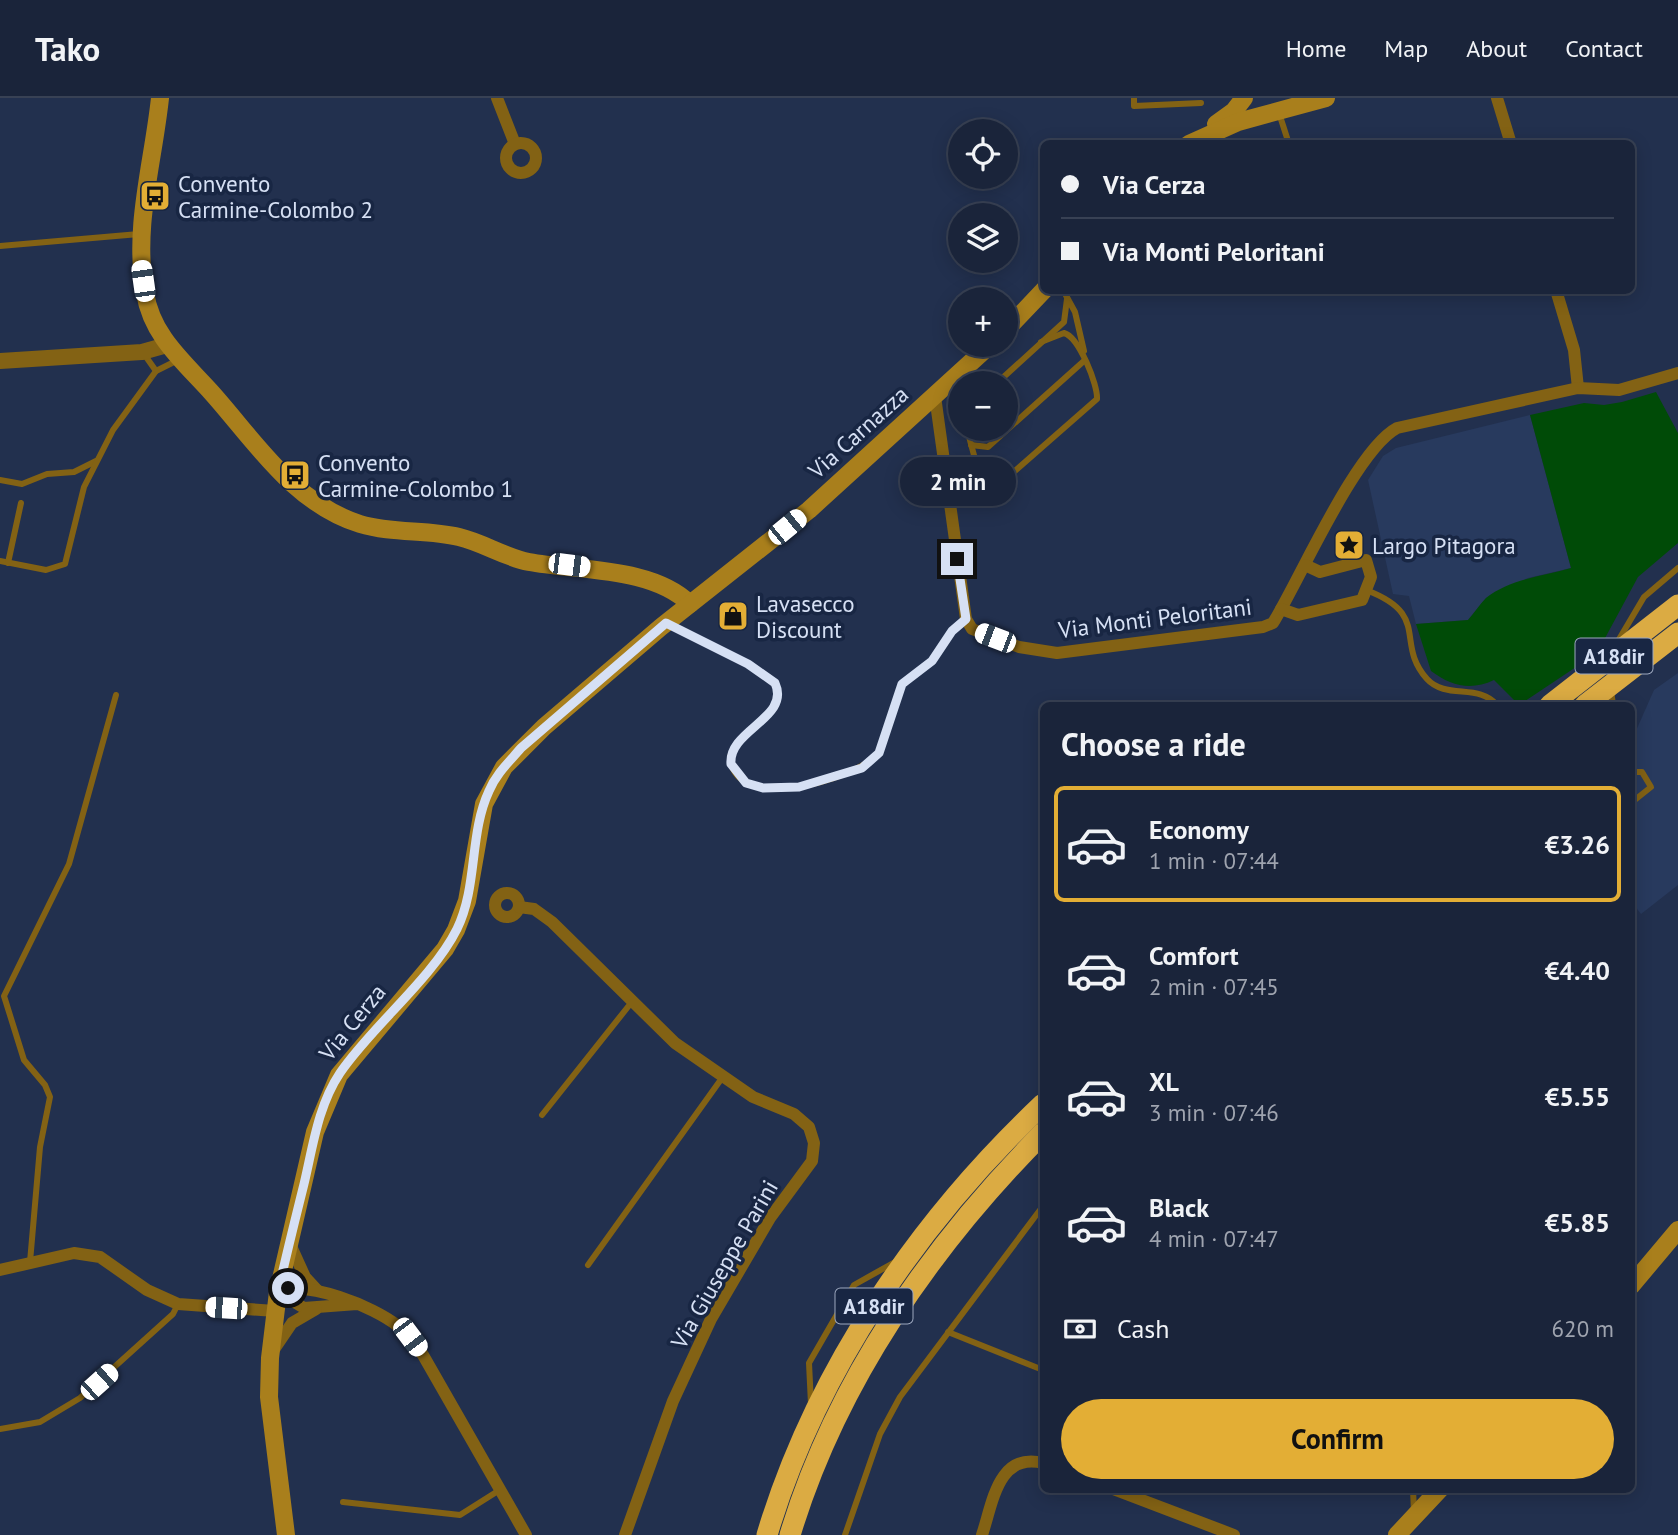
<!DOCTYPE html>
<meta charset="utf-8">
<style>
body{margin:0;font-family:"PT Sans",sans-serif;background:#273045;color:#f1f3f6;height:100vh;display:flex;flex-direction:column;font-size:26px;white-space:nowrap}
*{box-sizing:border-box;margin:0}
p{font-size:23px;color:#9fa4af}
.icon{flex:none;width:38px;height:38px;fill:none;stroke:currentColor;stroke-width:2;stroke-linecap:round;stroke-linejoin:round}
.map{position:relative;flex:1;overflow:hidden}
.panel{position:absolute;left:1040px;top:604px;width:595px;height:791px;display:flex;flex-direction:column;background:#1a243a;border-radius:10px;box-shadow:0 4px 18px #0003,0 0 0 2px #384154}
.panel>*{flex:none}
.guide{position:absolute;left:1040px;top:42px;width:595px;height:154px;border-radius:10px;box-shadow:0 4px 18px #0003,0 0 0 2px #384154;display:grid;align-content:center;height:154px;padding:0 21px;background:#1a243a}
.buttons{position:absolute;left:948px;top:21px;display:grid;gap:14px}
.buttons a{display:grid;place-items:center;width:70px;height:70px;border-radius:50%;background:#1a243a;box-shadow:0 4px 18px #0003,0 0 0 2px #384154;font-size:35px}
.end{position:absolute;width:32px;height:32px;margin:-16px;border:9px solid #d6e0f4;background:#111;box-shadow:0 0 0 4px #111}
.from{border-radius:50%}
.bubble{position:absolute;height:49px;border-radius:24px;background:#1a243a;box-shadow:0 4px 18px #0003,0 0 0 2px #384154;font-size:23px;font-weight:800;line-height:49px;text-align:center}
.car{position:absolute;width:21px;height:42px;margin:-21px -10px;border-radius:9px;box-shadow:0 0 5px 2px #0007;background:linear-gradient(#fff 24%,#345 0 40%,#fff 0 76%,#345 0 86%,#fff 0)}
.guide b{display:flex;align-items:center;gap:24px;height:66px;font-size:26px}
.guide b+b{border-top:2px solid #384154}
.guide i{width:18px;height:18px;background:#f1f3f6}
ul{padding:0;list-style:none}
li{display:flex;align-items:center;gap:21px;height:116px;margin:0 14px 10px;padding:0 7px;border:4px solid transparent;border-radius:10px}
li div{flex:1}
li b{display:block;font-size:26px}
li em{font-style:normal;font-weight:800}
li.selected{border-color:#e3ae35}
li>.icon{width:63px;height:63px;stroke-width:1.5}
h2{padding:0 21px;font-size:32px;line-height:84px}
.pay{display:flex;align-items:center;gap:18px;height:77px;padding:0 21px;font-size:26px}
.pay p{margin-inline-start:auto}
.button{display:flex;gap:14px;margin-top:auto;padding:14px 21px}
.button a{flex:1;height:80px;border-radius:42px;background:#e3ae35;color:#111;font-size:28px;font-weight:800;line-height:80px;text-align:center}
header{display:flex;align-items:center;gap:42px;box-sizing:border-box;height:98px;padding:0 35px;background:#1a243a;border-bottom:2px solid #384154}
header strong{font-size:33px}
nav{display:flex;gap:38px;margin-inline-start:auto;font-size:24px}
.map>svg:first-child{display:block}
.built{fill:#283a5e}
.green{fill:#004b07}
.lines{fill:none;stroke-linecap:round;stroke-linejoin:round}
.service{stroke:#836214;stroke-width:6}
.minor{stroke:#836214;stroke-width:12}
.tertiary{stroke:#836214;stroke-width:16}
.secondary{stroke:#a97f1c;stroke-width:18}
.motorway{stroke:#dbab43;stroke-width:21}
.route{stroke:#d6e0f4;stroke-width:9}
.labels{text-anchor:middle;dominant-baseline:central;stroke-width:7;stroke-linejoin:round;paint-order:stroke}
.shield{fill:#182643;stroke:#9da8bf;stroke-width:2}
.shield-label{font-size:21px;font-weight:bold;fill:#d6e0f4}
.poi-label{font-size:23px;fill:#d6e0f4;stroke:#182643;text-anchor:start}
.street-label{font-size:23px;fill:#d6e0f4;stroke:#182643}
</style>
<header>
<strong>Tako</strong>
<nav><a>Home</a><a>Map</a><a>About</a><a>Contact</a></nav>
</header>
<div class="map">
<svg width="1678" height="1437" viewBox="0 0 1678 1437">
<rect width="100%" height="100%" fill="#22304e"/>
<!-- built -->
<g class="built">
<polygon points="1530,317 1571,470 1528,480 1497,494 1486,500 1468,522 1416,526 1409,498 1393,496 1368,382 1383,358 1396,350"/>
<polygon points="1678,575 1678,787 1641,816 1631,803 1631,644 1654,592"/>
</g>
<!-- green -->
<path class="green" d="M 1656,294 L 1678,335 L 1678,445 L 1638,479 L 1597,555 L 1519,607 L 1494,582 C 1471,593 1451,588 1431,573 L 1416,526 L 1468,522 C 1474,515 1480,506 1486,500 C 1509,481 1544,478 1571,470 L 1530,317 L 1584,305 L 1604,307 L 1622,304 Z"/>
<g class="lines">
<!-- service -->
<g class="service">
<polyline points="1134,0 1134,8 1201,5"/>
<polyline points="1279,15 1289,46"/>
<polyline points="0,148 139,136"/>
<polyline points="1063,192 1075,214 1084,253"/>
<polyline points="144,256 156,273"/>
<polyline points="997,285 1064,224 1067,201"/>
<path d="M 967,331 L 979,376 L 988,385 L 1000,386 L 1097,301 C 1098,287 1079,239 1064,235 L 1041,244"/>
<polyline points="971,347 988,349 1085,262"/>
<polyline points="0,382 22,386 47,376 74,374 96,363"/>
<polyline points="0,463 46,472 65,466 84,389 113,332 156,273 178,262"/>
<polyline points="8,465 21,405"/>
<path d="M 1366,492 C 1432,517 1394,544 1427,581 C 1446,602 1479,585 1497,607"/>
<path d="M 668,526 L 749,566 L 775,585 C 789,617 737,632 730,659 C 734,717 855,682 879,655 L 902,586 L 932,563 L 952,533 L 966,521"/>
<polyline points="1618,543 1644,499 1678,470"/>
<polyline points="1611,592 1613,607"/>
<polyline points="1631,674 1642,674 1651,689 1631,705"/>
<polyline points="542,1017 631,905"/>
<polyline points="30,1164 40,1049 50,999 45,987 24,962 4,898 69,766 116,597"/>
<polyline points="588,1167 722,980"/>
<polyline points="948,1234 1043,1272"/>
<polyline points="811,1306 809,1265 854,1187 895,1164"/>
<polyline points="0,1331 40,1324 80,1300 173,1216 178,1206"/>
<polyline points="1413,1391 1414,1414"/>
<polyline points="343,1404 460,1417 498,1393"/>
<polyline points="845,1437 880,1336 900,1299 1043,1108"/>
</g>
<!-- minor -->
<g class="minor">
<polyline points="497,0 515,46"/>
<polyline points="1497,0 1511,46"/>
<circle cx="521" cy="60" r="15"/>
<polyline points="1556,192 1574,252 1578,290"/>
<path d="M 935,298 L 966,521 L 972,531 L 1019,549 L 1057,555 L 1263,529 L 1273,525 C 1301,479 1356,352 1397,330 L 1578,290 L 1619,292 L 1678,275"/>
<polyline points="1281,511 1298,517 1362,502 1371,479 1366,462 1320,474 1305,467"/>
<circle cx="507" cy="807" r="12"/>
<polyline points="519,809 534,811 552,824 675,945 753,999 794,1016 809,1029 814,1045 812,1063 770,1120 711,1221 673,1303 625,1437"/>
<polyline points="290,1146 305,1179 317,1192"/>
<polyline points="0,1172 74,1155 100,1159 147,1192 178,1206 275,1213"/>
<path d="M 357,1206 L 304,1210 L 278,1194 C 307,1182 373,1208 398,1228 C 408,1236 415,1247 423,1257 L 526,1437"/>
<polyline points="273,1253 292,1225 316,1211"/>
<polyline points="1113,1391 1234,1437"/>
<path d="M 982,1437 C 993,1404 998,1354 1043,1365"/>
</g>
<!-- tertiary -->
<polyline class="tertiary" points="0,263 142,254 167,247"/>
<!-- secondary -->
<g class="secondary">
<path d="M 160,0 C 153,66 133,129 145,195 C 152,238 183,263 211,294 C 255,343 293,405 360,426 C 393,436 427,431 459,439 C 484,445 504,459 529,464 C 579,473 653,469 690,506"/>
<polyline points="1216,26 1234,13 1244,0"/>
<polyline points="1189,46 1238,24 1326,0"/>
<polyline points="1006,232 1044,192"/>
<polyline points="1631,1188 1678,1132"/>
<polyline points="286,1437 269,1299 270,1260 278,1194 315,1034 339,977 445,851 456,832 467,803 484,706 504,669 544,629 661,529 809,412 990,247"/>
<polyline points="1397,1437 1440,1391"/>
</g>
<!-- motorway -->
<g class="motorway">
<polyline points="1550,607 1678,507"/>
<polyline points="1585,607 1678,535"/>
<path d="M 767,1437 C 816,1273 919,1123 1043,1006"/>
<path d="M 790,1437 C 836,1284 931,1148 1043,1035"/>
</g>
</g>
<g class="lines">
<!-- route -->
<path class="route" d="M 288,1190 L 278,1194 C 286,1158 295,1122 304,1086 C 313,1048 318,1008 340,975 C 372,928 432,881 457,831 C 478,788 469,736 489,693 C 496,676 509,664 521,650 L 666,525 L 748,566 L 775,585 C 791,620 728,632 731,666 L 746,685 L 763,690 L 799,689 L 862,670 L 879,655 L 902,586 L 932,563 L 952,533 L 966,521 L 957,461"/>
</g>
<!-- icons -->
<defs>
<g id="bus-square" transform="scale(1.575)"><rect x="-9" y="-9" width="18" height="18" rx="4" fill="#e3ae35" stroke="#182643"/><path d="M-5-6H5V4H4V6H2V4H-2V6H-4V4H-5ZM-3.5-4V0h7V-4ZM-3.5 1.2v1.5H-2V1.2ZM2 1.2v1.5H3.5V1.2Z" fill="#111"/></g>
<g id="sight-square" transform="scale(1.575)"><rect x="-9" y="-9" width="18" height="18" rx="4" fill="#e3ae35" stroke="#182643"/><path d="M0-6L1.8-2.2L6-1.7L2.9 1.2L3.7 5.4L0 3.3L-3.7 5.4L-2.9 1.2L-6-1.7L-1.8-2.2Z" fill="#111"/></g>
<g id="shop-square" transform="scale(1.575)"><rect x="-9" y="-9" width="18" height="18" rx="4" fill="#e3ae35" stroke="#182643"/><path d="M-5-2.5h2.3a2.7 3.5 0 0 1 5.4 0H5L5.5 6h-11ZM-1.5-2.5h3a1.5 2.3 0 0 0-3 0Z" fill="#111"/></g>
</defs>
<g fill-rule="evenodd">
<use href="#bus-square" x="155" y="98"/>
<use href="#bus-square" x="295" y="377"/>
<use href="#sight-square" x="1349" y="447"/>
<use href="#shop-square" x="733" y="518"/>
</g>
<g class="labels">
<!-- shield labels -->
<g class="shield">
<rect x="1575.5" y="540.5" width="77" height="35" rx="5"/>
<rect x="835.5" y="1190.5" width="77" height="35" rx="5"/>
</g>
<g class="shield-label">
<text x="1614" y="558">A18dir</text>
<text x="874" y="1208">A18dir</text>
</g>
<!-- poi labels -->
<g class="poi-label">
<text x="178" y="85">Convento<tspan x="178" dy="26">Carmine-Colombo 2</tspan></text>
<text x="318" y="364">Convento<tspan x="318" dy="26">Carmine-Colombo 1</tspan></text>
<text x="1372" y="447">Largo Pitagora</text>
<text x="756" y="505">Lavasecco<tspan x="756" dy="26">Discount</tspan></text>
</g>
<!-- street labels -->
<g class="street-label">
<text transform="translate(858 334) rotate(-42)">Via Carnazza</text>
<text transform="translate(1155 520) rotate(-7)">Via Monti Peloritani</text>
<text transform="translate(352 924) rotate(-51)">Via Cerza</text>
<text transform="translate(724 1166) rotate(-60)">Via Giuseppe Parini</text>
</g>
</g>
</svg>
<div class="buttons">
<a><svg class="icon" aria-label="locate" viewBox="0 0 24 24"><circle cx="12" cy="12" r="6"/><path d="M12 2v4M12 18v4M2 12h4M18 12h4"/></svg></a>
<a><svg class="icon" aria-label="layers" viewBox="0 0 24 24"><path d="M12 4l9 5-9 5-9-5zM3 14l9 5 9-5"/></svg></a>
<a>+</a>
<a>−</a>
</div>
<i class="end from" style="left:288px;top:1190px"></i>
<i class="end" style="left:957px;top:461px"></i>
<div class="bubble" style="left:900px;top:359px;width:116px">2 min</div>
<i class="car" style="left:143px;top:183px;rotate:352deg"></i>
<i class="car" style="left:787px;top:429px;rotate:51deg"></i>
<i class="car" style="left:569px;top:467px;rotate:97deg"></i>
<i class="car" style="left:995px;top:540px;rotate:291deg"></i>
<i class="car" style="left:226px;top:1210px;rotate:274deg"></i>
<i class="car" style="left:410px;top:1239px;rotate:143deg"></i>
<i class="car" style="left:99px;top:1284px;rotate:48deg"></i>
<div class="guide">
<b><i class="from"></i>Via Cerza</b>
<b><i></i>Via Monti Peloritani</b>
</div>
<section class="panel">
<h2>Choose a ride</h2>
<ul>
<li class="selected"><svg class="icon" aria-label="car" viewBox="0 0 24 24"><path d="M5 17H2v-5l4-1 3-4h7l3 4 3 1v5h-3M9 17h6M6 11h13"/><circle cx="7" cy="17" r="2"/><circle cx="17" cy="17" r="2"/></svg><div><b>Economy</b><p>1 min · 07:44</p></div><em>€3.26</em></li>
<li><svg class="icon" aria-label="car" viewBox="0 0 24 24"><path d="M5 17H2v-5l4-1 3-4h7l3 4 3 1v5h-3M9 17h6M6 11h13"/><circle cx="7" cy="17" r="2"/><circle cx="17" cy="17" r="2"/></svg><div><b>Comfort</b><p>2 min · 07:45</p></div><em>€4.40</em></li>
<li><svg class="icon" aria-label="car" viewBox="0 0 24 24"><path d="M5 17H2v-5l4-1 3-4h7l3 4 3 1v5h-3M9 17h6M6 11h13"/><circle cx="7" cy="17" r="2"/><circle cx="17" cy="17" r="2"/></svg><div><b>XL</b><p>3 min · 07:46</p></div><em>€5.55</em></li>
<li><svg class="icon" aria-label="car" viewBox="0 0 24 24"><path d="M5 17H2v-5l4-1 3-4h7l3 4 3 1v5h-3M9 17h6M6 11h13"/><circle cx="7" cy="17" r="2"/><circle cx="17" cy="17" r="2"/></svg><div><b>Black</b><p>4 min · 07:47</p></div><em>€5.85</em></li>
</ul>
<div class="pay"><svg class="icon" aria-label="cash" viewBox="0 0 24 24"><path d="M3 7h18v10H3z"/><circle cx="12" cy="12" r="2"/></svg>Cash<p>620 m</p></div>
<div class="button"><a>Confirm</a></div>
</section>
</div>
